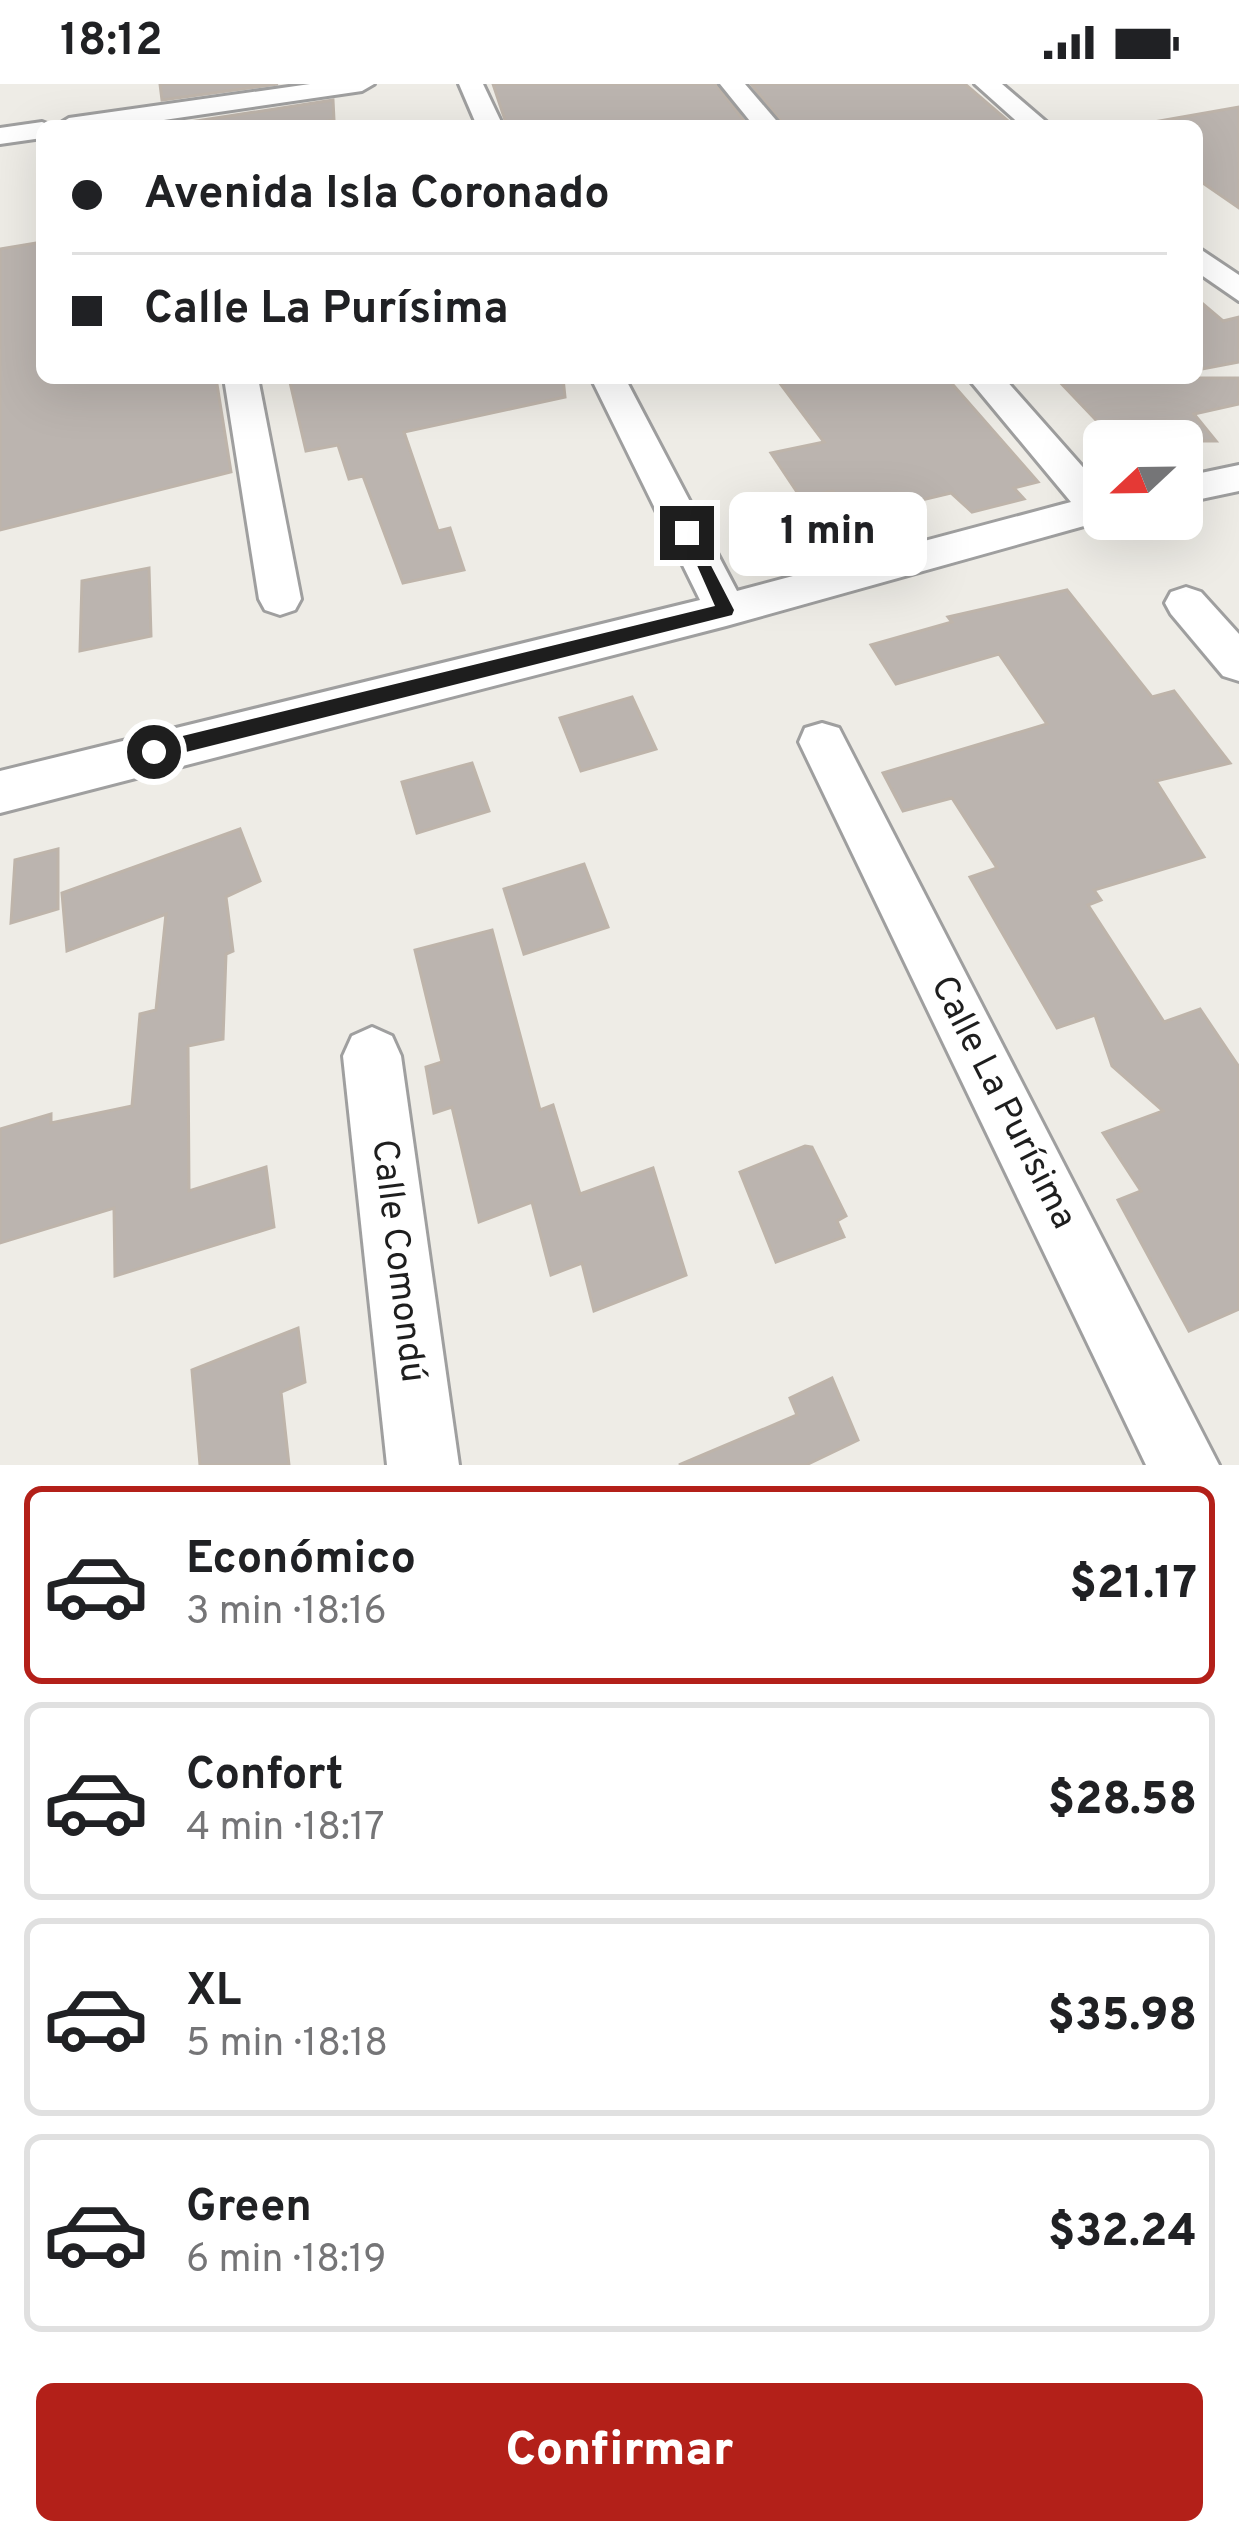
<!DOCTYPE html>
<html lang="es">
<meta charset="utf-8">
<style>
body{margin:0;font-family:Overpass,sans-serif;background:#f6f6f6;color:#202124;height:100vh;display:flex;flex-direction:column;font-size:45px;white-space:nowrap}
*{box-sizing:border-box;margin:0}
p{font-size:39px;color:#757577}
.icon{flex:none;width:66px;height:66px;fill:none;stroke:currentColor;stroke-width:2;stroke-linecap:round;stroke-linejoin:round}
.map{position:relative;height:1381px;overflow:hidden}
.panel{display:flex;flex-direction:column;background:#fff;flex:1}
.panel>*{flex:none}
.top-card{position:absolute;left:36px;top:36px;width:1167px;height:264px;border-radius:18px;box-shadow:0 12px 48px #0002;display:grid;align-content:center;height:264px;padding:0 36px;background:#fff}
.needle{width:78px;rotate:248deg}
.tools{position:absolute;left:1083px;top:336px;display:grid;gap:24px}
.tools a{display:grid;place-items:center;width:120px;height:120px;border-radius:18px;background:#fff;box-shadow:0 12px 48px #0002;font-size:60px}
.end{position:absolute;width:54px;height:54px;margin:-27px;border:15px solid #1e1e1e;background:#fff;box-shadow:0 0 0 6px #fff}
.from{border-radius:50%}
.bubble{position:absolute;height:84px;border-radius:18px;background:#fff;box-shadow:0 12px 48px #0002;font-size:39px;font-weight:800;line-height:84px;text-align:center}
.top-card b{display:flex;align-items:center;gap:42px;height:114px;font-size:45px}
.top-card b+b{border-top:3px solid #e0e0e0}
.top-card i{width:30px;height:30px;background:#202124}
ul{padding:21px 0 0;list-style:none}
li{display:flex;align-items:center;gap:36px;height:198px;margin:0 24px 18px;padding:0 12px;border:6px solid #e0e0e0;border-radius:18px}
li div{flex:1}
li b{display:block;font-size:45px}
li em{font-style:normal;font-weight:800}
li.on{border-color:#b32019}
li>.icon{width:108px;height:108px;stroke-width:1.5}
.action{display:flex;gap:24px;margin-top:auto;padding:24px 36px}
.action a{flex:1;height:138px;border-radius:18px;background:#b32019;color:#fff;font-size:48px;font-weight:800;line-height:138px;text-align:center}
.status{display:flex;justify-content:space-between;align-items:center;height:84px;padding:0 60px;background:#fff;direction:ltr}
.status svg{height:33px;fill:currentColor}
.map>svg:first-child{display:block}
.building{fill:#bbb4af;stroke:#beb4aa;stroke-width:3}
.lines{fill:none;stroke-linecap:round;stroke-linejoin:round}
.minor-casing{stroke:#9f9f9f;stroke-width:6}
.minor{fill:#fff;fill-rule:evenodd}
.route{fill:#1e1e1e}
.labels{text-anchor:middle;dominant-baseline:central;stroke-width:12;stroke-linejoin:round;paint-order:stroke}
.near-street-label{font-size:36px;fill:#1e1e1e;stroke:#fff}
</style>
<div class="status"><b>18:12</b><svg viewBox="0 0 49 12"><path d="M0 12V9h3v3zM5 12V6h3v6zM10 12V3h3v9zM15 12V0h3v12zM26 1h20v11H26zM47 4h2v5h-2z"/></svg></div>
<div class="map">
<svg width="1239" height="1381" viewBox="0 0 1239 1381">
<rect width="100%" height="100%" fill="#eeece6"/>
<!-- building -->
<g class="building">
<polygon points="160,0 278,0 162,16"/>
<polygon points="493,0 716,0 748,42 507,42"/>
<polygon points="751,0 965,0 1014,42 785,42"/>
<polygon points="333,16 334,36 298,42 164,42"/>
<polygon points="1239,23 1239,124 1197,95 1197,42 1131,42"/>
<polygon points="42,158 42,294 216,294 231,388 0,446 0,165"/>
<polygon points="1197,215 1223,237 1239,233 1239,278 1197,286"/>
<polygon points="289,294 563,294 565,313 404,348 438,447 450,444 464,486 403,499 363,392 349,395 338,361 306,367"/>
<polygon points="776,294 947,294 1038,398 1014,404 1024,415 972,428 951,409 850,433 833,407 801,414 771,369 824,358"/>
<polygon points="1056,294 1239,294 1239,320 1194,330 1216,357 1116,357"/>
<polygon points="149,484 151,552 80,567 82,497"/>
<polygon points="1067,506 1152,613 1174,607 1230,679 1156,697 1204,773 1094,806 1101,816 1088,821 1164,938 1200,925 1239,983 1239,1225 1189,1247 1118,1116 1141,1107 1103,1049 1163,1027 1112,982 1095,931 1057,944 970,793 997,784 952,714 903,727 883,689 1047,640 999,570 896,600 871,561 952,538 948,533"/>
<polygon points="632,613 656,665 581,687 560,634"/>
<polygon points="472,679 489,727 417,749 402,698"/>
<polygon points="240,745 260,797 226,813 233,867 226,870 223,955 188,962 189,1107 266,1083 274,1143 115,1192 114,1124 0,1159 0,1045 51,1030 51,1039 132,1022 140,930 156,926 166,830 67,867 62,809"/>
<polygon points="58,765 58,825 11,839 15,776"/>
<polygon points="584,780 608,843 524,870 504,805"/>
<polygon points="492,846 540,1026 553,1021 580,1110 653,1084 686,1191 594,1227 582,1179 551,1191 532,1118 479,1138 452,1023 434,1029 426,983 442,978 415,866"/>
<polygon points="805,1062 812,1063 846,1132 837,1137 844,1153 776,1178 740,1088"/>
<polygon points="298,1244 305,1298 281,1308 289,1381 200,1381 192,1286"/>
<polygon points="832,1294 858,1356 806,1381 679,1381 797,1331 790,1314"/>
</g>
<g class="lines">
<!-- minor casing -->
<g class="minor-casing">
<g id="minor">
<polygon points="310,0 374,0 362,7 123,42 56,42 69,34"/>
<polygon points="459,0 483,0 503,42 477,42"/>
<polygon points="720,0 745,0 781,42 754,42"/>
<polygon points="975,0 1002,0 1051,42 1022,42"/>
<polygon points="42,38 52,42 42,42 42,54 0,60 0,44"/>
<polygon points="1197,163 1239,191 1239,217 1197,188"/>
<polygon points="224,294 258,294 301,515 295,526 280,531 265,526 259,515"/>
<polygon points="591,294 625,294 737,507 1071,418 968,294 1004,294 1104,407 1104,435 1109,435 726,542 0,729 0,687 700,516"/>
<polygon points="1239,381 1239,407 1182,419 1182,393"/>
<polygon points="1186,503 1201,508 1239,550 1239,597 1223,592 1171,530 1165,519 1171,508"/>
<polygon points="822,639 839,644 1219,1381 1146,1381 799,658 805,644"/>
<polygon points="372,943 392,952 401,972 459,1381 387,1381 343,972 352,952"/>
</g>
</g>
<!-- minor -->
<use href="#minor" class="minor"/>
</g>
<!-- route -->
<polygon class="route" points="681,445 692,445 734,526 732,531 154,676 145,668 154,659 715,522"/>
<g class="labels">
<!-- near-street labels -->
<g class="near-street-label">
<text transform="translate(1002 1019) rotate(63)">Calle La Purísima</text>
<text transform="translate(397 1177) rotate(83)">Calle Comondú</text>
</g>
</g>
</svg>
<div class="tools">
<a><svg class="needle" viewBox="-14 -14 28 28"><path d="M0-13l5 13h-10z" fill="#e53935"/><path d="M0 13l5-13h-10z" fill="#757577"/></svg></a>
</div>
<i class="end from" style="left:154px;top:668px"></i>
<i class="end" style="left:687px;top:449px"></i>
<div class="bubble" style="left:729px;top:408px;width:198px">1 min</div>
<div class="top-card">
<b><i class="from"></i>Avenida Isla Coronado</b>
<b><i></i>Calle La Purísima</b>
</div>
</div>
<section class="panel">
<ul>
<li class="on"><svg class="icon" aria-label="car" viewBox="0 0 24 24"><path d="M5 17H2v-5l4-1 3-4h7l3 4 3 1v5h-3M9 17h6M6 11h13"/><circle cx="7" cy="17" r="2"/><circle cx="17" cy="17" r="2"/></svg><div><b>Económico</b><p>3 min · 18:16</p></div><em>$21.17</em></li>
<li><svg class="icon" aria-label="car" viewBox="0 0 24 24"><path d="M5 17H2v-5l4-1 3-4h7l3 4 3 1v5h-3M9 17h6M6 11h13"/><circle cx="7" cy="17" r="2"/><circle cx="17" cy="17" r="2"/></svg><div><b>Confort</b><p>4 min · 18:17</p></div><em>$28.58</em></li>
<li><svg class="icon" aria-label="car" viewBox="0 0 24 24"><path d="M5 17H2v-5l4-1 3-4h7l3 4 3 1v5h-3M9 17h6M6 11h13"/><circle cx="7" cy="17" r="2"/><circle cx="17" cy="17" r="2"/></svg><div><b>XL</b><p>5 min · 18:18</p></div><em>$35.98</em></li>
<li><svg class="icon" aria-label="car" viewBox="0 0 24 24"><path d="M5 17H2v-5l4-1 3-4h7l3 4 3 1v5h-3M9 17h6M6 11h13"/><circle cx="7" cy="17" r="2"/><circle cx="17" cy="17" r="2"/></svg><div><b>Green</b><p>6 min · 18:19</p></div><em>$32.24</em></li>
</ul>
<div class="action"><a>Confirmar</a></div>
</section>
